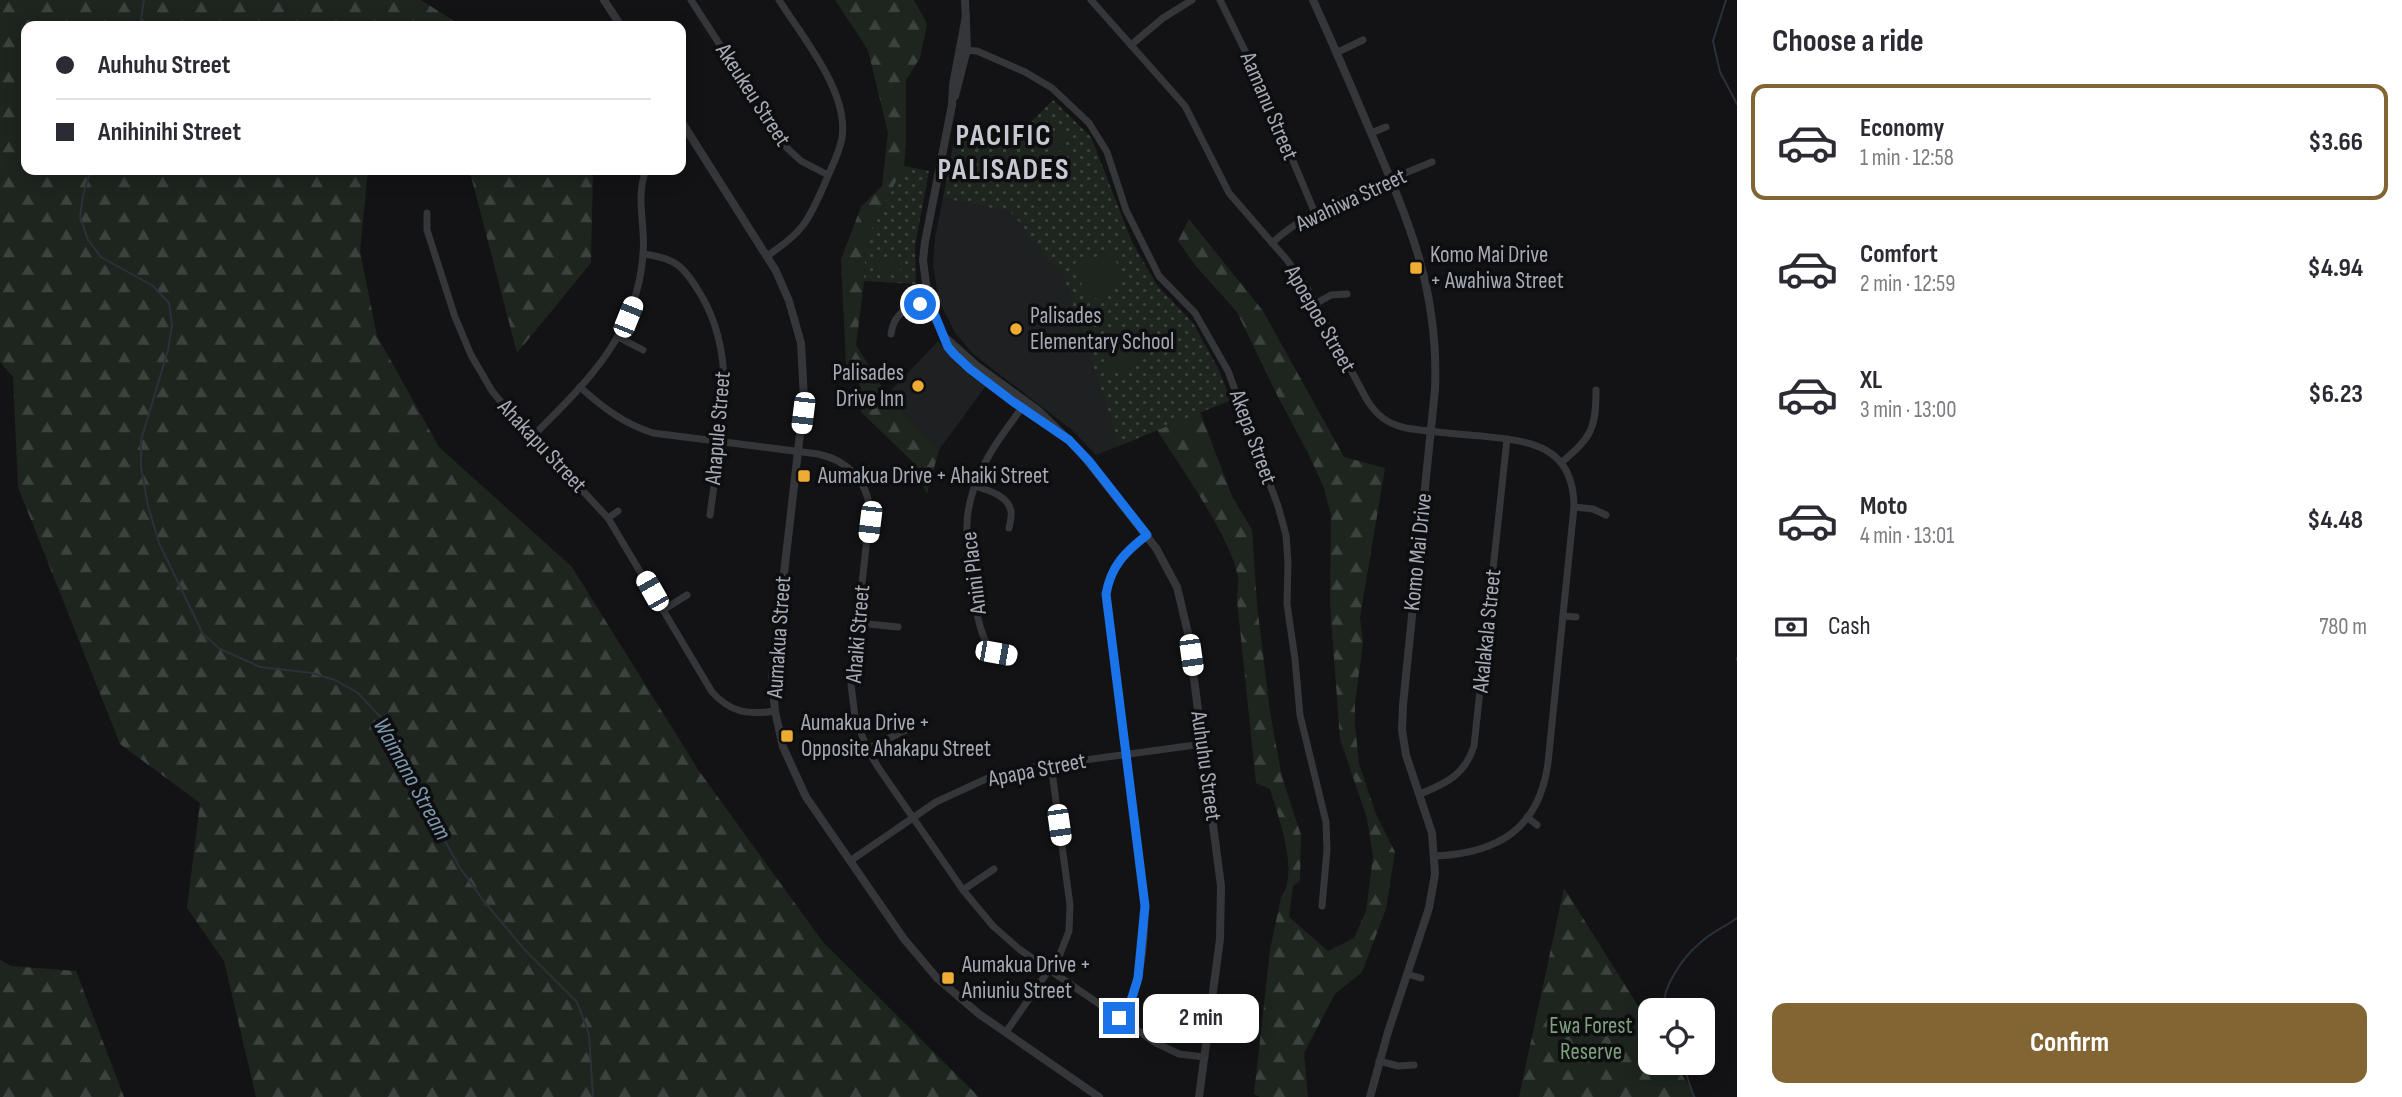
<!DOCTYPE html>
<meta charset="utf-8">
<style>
body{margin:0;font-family:"Sofia Sans Condensed",sans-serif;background:#f2f2f3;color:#2b2b33;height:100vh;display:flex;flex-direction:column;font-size:26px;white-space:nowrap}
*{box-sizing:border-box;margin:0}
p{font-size:23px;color:#7c7c81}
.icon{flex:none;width:38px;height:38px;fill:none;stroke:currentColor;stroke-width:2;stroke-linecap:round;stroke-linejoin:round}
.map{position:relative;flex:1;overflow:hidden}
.side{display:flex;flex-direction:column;background:#fff;width:665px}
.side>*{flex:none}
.guide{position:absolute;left:21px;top:21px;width:665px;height:154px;border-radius:14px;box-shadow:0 4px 18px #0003;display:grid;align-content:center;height:154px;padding:0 35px;background:#fff}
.controls{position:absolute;left:1638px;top:998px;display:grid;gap:14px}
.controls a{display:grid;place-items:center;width:77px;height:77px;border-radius:14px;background:#fff;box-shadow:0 4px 18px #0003;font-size:35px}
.end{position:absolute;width:32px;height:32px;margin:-16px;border:9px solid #1a73e8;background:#fff;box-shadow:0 0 0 4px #fff}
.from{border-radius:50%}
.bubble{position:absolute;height:49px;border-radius:14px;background:#fff;box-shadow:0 4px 18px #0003;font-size:23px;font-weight:700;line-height:49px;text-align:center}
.car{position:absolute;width:21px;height:42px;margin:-21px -10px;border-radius:9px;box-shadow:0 0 5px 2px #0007;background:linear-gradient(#fff 24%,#345 0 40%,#fff 0 76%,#345 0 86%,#fff 0)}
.guide b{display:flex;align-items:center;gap:24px;height:66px;font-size:26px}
.guide b+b{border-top:2px solid #e1e1e2}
.guide i{width:18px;height:18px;background:#2b2b33}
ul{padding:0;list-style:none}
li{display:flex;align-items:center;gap:21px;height:116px;margin:0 14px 10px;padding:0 21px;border:4px solid transparent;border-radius:14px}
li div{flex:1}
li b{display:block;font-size:26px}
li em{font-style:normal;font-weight:700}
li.selected{border-color:#836533}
li>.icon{width:63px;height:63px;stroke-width:1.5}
h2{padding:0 35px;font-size:32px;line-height:84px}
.pay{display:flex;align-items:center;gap:18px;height:77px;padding:0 35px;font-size:26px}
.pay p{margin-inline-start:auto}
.cta{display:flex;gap:14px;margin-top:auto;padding:14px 35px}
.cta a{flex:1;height:80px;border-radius:14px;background:#836533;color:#fff;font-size:28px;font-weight:700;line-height:80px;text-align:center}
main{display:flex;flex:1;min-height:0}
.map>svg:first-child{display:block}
.built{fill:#1f2022}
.forest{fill:url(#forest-firs)}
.park{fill:url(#park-dots)}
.pitch{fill:#1e251f}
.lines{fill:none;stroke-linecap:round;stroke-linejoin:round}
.stream{stroke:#2a3239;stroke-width:2}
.minor{stroke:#35363a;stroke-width:7}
.tertiary{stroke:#35363a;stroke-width:8}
.route{stroke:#1a73e8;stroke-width:9}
.poi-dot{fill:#eeac33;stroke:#0e0e10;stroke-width:2.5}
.labels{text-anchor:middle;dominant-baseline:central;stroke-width:7;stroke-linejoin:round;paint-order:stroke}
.street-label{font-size:23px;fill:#a5aab5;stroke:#0e0e10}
.poi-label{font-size:23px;fill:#a5aab5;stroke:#0e0e10;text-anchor:start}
.park-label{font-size:23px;fill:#7da07e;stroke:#0e0e10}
.water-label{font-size:24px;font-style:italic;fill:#7d99b0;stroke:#0e0e10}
.district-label{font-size:30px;font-weight:bold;letter-spacing:2px;fill:#c6c9d1;stroke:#0e0e10}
</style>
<main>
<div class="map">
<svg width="1737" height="1097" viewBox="0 0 1737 1097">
<defs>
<pattern id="forest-firs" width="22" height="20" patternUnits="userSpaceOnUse" patternTransform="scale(1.75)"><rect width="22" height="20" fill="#1e251f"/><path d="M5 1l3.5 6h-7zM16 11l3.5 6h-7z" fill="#3c423d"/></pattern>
<pattern id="park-dots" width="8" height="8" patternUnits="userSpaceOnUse" patternTransform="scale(1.75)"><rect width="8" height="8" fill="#1e251f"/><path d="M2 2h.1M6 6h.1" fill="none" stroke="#3c423d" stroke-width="1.8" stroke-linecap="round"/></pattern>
</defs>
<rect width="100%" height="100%" fill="#131315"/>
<!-- built -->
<g class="built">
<polygon points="943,198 1011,212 1061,269 1119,446 1096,455 1072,430 973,354 956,334 939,301 933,266 935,237"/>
<polygon points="938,341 961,367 985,387 939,450 887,395"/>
</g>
<!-- forest -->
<g class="forest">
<polygon points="0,0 421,0 462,26 26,26 26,170 368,170 360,251 377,336 439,447 572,567 699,771 823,942 979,1097 256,1097 224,961 187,908 200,803 120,744 18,487 13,377 0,362"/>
<polygon points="835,0 914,0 927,24 920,58 906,80 906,143 904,166 866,240 864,281 856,345 887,395 939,450 927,494 912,461 861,412 861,387 846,366 841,259 861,207 882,186 888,133 868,50"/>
<polygon points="458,170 593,170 591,263 517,353 471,176"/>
<path d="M 1189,219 L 1263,311 L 1344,457 L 1385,468 L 1360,617 L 1363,643 L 1355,703 L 1355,725 L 1359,764 L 1376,814 L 1395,852 L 1386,909 L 1362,972 L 1335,994 L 1304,1053 L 1308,1097 L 1260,1097 L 1254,1094 L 1270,950 L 1281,897 C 1300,873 1278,816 1270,789 L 1256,783 L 1237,600 C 1237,593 1239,585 1238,578 C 1233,540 1179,465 1157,430 L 1200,412 L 1232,496 L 1252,530 L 1257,605 L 1270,712 L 1282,777 L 1301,835 L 1300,880 L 1293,886 L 1289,917 L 1328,951 L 1354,938 L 1366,911 L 1373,857 L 1367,818 L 1340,739 L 1330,604 L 1331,515 L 1324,488 L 1308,453 L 1275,391 L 1237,312 L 1195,265 L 1178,241 Z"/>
<polygon points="1564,888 1650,1025 1650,1062 1674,1062 1696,1097 1519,1097"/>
<polygon points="0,960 11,966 76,971 124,1097 0,1097"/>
</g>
<!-- park -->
<g class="park">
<polygon points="1053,100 1091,137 1132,242 1157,285 1193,323 1218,368 1231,400 1119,446 1061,269 1055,268 1011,212 943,198 956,130 1012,141"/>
<polygon points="904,166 929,171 915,246 916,284 864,281 866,240"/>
</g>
<!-- pitch -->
<g class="pitch">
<polygon points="1039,130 1067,136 1063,152 1036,147"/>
<polygon points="1035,150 1063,155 1060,172 1032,166"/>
<path d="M 1109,253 C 1131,272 1115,304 1086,298 L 1075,263 Z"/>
<polygon points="875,260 901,262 900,274 874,272"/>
<path d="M 1132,326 C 1154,345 1138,378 1109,371 L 1098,336 Z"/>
</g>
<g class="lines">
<!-- stream -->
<g class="stream">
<polyline points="1726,0 1713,41 1720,72 1737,104"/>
<polyline points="140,26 144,0"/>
<polyline points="91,170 83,195 80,217 88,240 101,257 153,286 169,303 172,325 168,350 141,440 141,467 148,506 159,543 203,634 220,649 260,667 312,673 335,680 358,693 387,724 416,789 460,868 483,900 524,949 577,1002 589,1034 593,1097"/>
<polyline points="1737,658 1737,660"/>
<path d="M 1664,1010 C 1661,988 1683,957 1700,943 C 1710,933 1725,927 1737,918"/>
<polyline points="1682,1062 1694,1097"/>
</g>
<!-- minor -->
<g class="minor">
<polyline points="691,0 786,147 801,161 828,175"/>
<path d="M 1091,0 L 1185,106 L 1229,193 L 1287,260 L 1307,288 L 1367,400 C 1377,416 1388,424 1406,428 C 1431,432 1456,434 1481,436 C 1530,441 1574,445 1574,507 L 1548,763 C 1539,829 1498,853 1436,856"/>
<polyline points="1220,0 1255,71 1315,213"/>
<polyline points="1131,45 1163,18 1192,0"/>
<polyline points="963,50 977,51 1025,72 1052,88 1089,123 1107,152 1126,210 1159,276 1195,313 1228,371 1278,506 1286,535 1288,563 1287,604 1295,659 1300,715 1326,822 1327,850 1322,906"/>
<polyline points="1336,53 1363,40"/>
<polyline points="1371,133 1386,127"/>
<path d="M 427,213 L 427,230 L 455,317 L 471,355 L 492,391 L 543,453 L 582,490 L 608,518 L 712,692 C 731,713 748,715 775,711"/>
<path d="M 1272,243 C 1312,205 1381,184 1432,162"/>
<path d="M 643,254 C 677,258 684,267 701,295 C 741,362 719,442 710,515"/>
<path d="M 767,256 C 803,232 808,222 825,183 C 831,168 839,154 842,138 C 849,92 803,38 779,0"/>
<polyline points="1315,304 1331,295 1347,294"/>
<path d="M 891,334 C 894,311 909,307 929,301"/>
<polyline points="618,337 643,350"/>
<path d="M 580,387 C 602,407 624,424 653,433 L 818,454 C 847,460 867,480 870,510 L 851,685 L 855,716 L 867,749 L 880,770 L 963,890 L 993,926 L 1019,949 L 1156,1043 L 1179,1054 L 1205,1057"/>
<path d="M 530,439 C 584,385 637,336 643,255 C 646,226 635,198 646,170"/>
<path d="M 1562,462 C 1591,437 1596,430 1596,390"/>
<path d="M 975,486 C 987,490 1008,495 1011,511 C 1012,516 1010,523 1009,528"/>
<polyline points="1574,507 1593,509 1606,515"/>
<polyline points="608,518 618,511"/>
<polyline points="663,610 687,595"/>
<polyline points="1563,616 1576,617"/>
<polyline points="858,623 898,627"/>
<path d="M 1013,656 C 1004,655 995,655 989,647 C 975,629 966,549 967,525 C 967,512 970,500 974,488 C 985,456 1004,432 1024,405"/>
<polyline points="867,749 910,728"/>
<path d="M 1420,794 C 1445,784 1465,775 1474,746 L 1507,439"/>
<polyline points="1527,817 1537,825"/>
<polyline points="850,861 936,802 988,778 1033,767 1203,744"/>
<polyline points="963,890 994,869"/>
<polyline points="1407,974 1421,978"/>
<path d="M 1120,1018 C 1142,985 1145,945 1145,906 L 1106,594 C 1111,566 1125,552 1147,535"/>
<polyline points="1006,1032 1060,954 1069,931 1070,905 1051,764"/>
<polyline points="1379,1061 1398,1066 1414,1065"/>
</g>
<!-- tertiary -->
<g class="tertiary">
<polyline points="604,0 621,26"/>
<path d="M 1313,0 C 1333,44 1352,88 1371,133 C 1409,222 1439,290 1435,389 L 1403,705 L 1402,730 L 1406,755 L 1432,833 L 1435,874 L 1429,908 L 1388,1032 L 1370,1097"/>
<polyline points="966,16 953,85 952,105 925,242 923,260 927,291 934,316 948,347 959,359 983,380 1035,417 1058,431"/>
<polyline points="955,96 967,49 965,0"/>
<polyline points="681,121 776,271 789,301 801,343 804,399 772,678 775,711 783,747 806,797 904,939 937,978 979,1014 1099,1097"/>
<polyline points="947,339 977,366 1039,411 1078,449 1156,548 1177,587 1188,633 1221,886 1220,939 1199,1097"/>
</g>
</g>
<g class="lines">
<!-- route -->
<path class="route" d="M 920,304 L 929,301 L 948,347 L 954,354 L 970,369 L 1012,401 L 1069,440 L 1089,461 L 1147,535 C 1125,552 1111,566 1106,594 L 1145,906 L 1138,978 L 1131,1001 L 1119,1018"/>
</g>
<!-- markers -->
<g class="poi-dot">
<rect x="1409" y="261" width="14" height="14" rx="3.5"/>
<circle cx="1016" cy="329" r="7"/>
<circle cx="918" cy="386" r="7"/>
<rect x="797" y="469" width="14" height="14" rx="3.5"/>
<rect x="780" y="729" width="14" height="14" rx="3.5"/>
<rect x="941" y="971" width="14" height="14" rx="3.5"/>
</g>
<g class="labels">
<!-- street labels -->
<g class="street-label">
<text transform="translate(753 95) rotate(57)">Akeukeu Street</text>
<text transform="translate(1269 106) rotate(67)">Aamanu Street</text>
<text transform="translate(1351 200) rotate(-25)">Awahiwa Street</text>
<text transform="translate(1320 319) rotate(60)">Apoepoe Street</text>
<text transform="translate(718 428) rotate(-85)">Ahapule Street</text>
<text transform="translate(1253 437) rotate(70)">Akepa Street</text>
<text transform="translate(542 446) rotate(47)">Ahakapu Street</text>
<text transform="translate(1418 552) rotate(-84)">Komo Mai Drive</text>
<text transform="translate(974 573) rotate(-97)">Anini Place</text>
<text transform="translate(1487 631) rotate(-84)">Akalakala Street</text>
<text transform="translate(858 634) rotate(-85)">Ahaiki Street</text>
<text transform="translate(779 637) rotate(-86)">Aumakua Street</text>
<text transform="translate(1206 766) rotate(82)">Auhuhu Street</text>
<text transform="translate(1037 770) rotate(-11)">Apapa Street</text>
</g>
<!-- poi labels -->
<g class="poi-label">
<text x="1430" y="255">Komo Mai Drive<tspan x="1430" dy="26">+ Awahiwa Street</tspan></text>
<text x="1030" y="316">Palisades<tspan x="1030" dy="26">Elementary School</tspan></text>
<text x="904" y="373" text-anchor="end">Palisades<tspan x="904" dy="26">Drive Inn</tspan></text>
<text x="818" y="476">Aumakua Drive + Ahaiki Street</text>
<text x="801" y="723">Aumakua Drive +<tspan x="801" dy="26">Opposite Ahakapu Street</tspan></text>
<text x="962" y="965">Aumakua Drive +<tspan x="962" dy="26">Aniuniu Street</tspan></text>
</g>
<!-- park labels -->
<g class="park-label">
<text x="1591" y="1026">Ewa Forest<tspan x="1591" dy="26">Reserve</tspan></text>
</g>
<!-- water labels -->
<g class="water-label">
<text transform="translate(412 779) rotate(61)">Waimano Stream</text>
</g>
<!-- district labels -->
<g class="district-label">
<text x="1004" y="136">PACIFIC<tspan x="1004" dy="34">PALISADES</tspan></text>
</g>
</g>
</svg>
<div class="controls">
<a><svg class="icon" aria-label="locate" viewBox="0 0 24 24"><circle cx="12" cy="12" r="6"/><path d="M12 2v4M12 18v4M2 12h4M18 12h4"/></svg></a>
</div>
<i class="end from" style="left:920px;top:304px"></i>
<i class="end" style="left:1119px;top:1018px"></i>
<div class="bubble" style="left:1143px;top:994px;width:116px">2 min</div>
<i class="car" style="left:628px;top:317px;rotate:22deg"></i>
<i class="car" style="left:803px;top:413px;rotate:187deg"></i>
<i class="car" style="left:870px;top:522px;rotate:187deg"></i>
<i class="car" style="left:652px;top:591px;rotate:330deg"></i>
<i class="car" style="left:996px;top:653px;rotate:100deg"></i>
<i class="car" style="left:1191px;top:655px;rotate:172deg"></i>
<i class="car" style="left:1059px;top:825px;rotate:172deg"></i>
<div class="guide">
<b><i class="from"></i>Auhuhu Street</b>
<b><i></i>Anihinihi Street</b>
</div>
</div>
<section class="side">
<h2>Choose a ride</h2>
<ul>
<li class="selected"><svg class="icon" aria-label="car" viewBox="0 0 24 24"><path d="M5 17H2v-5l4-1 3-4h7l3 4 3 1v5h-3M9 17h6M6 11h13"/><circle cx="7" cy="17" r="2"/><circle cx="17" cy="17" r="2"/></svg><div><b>Economy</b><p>1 min · 12:58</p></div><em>$3.66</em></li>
<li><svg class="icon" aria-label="car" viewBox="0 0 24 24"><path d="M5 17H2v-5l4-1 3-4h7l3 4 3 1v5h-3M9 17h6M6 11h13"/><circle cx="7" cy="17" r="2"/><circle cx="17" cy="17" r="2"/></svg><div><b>Comfort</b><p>2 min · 12:59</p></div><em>$4.94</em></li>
<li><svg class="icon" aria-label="car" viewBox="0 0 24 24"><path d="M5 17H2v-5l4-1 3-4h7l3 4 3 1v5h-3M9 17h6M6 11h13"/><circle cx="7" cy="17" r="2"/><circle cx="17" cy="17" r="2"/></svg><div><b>XL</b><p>3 min · 13:00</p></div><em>$6.23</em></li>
<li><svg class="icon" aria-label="car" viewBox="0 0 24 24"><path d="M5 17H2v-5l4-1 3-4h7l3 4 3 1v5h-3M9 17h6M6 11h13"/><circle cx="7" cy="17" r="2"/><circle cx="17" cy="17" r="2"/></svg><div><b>Moto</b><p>4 min · 13:01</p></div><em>$4.48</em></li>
</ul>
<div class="pay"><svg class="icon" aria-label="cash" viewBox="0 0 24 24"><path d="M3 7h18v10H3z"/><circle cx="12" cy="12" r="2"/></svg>Cash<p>780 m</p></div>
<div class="cta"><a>Confirm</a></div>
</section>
</main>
